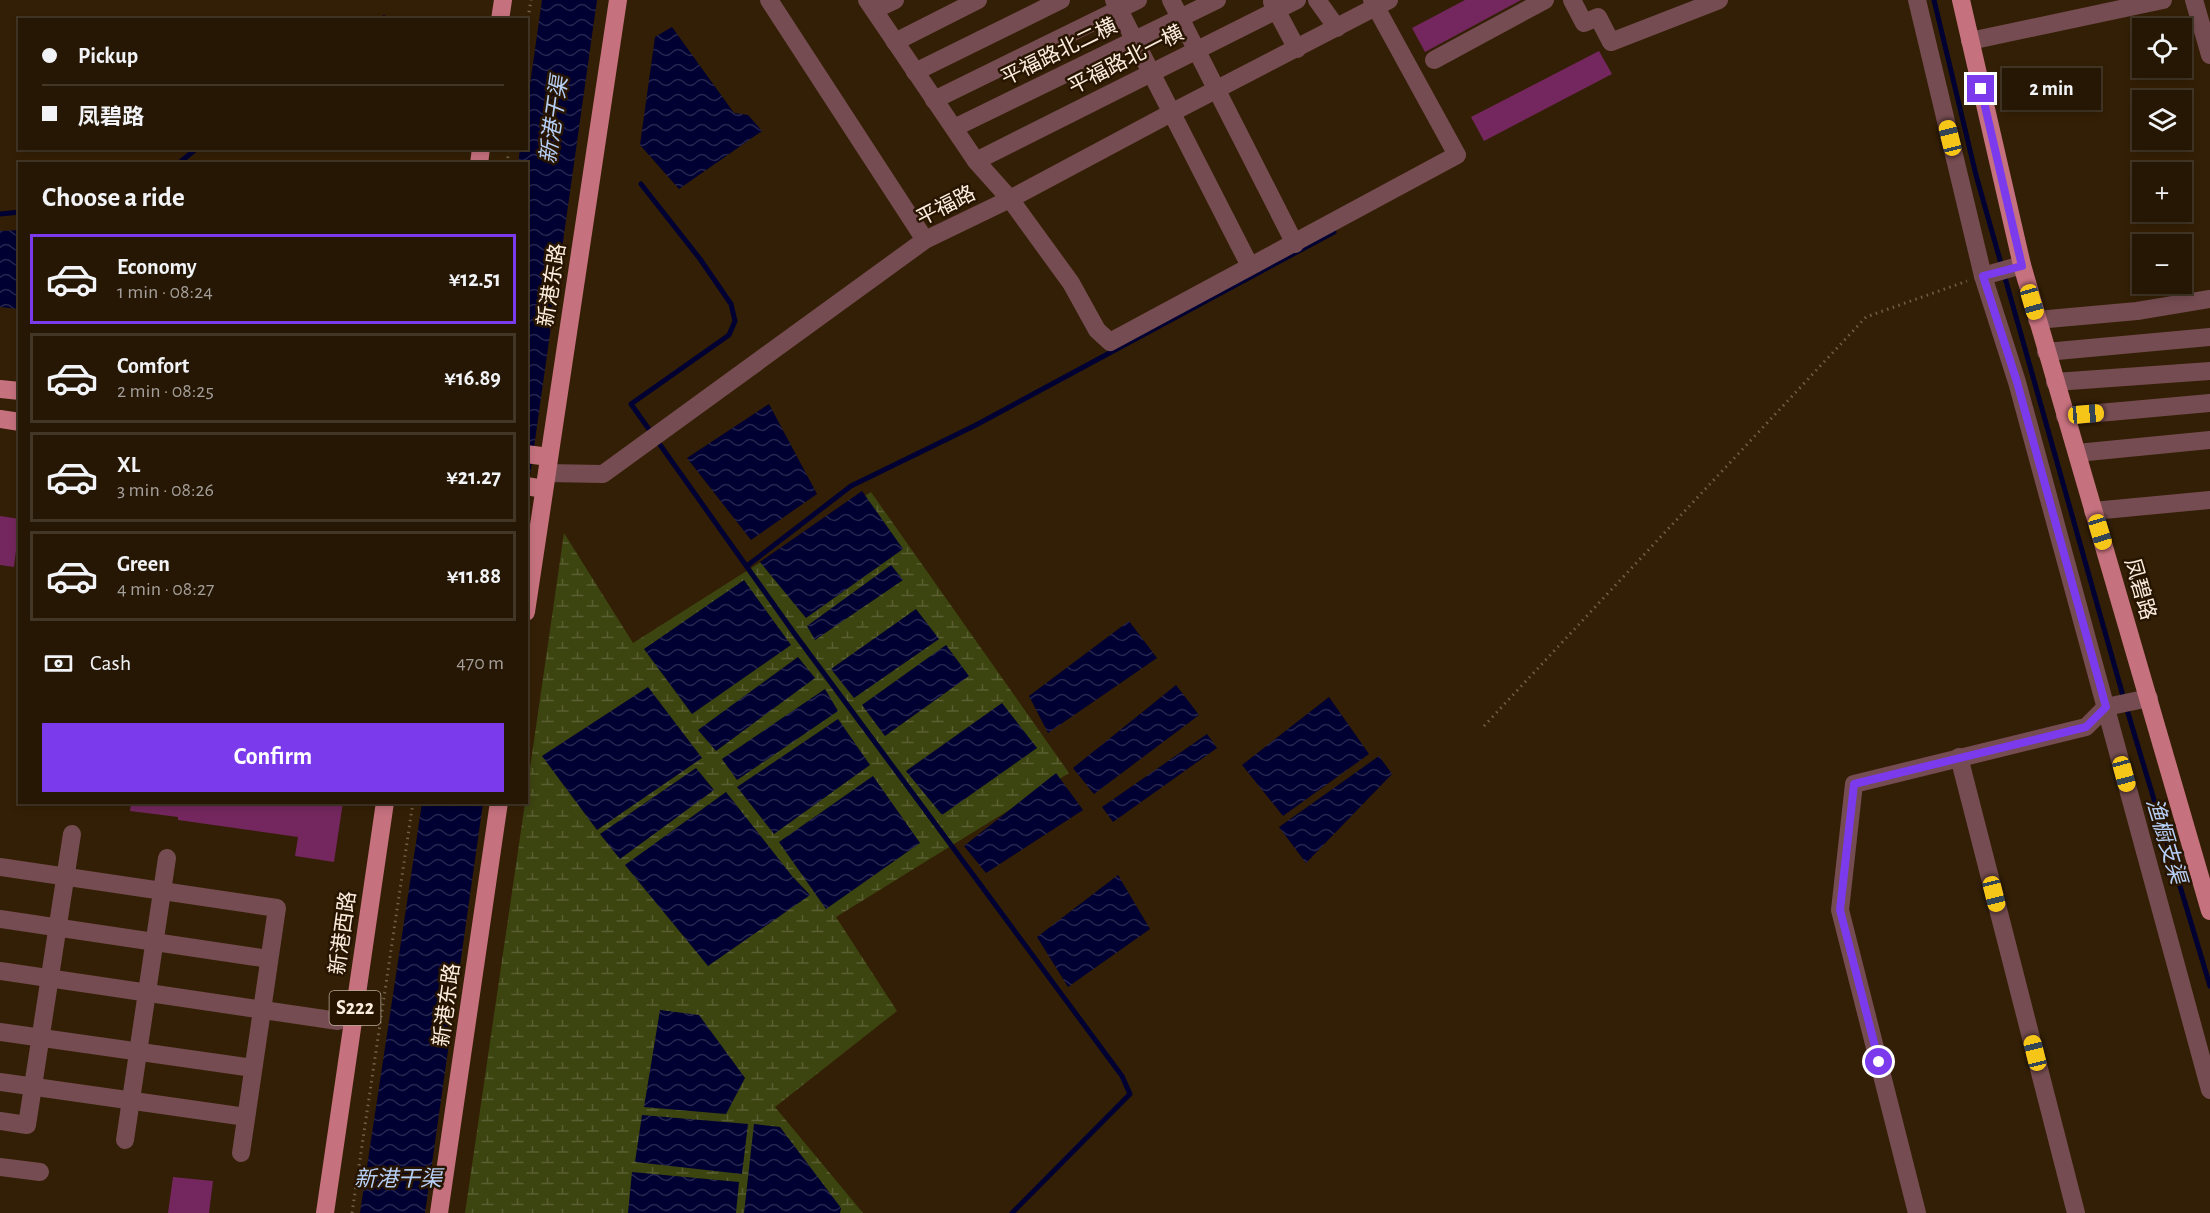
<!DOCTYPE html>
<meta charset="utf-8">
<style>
body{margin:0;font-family:"Alegreya Sans","Noto Sans SC",sans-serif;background:#2e200e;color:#f1f3f6;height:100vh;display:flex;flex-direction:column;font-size:22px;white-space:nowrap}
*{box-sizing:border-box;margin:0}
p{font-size:20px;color:#a49f9a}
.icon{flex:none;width:33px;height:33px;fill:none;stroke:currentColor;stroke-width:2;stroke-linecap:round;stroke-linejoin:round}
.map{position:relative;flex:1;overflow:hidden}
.details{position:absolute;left:18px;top:162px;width:510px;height:642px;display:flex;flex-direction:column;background:#261704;border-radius:0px;box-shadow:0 3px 9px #0003,0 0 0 2px #423626}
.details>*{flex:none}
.hud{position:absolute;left:18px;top:18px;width:510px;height:132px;border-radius:0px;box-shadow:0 3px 9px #0003,0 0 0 2px #423626;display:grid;align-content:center;height:132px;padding:0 24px;background:#261704}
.buttons{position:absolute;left:2132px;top:18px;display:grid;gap:12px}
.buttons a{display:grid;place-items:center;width:60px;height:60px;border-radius:0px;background:#261704;box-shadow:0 3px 9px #0003,0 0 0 2px #423626;font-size:30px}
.end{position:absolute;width:27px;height:27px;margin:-14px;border:8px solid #7c3aed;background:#fff;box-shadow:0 0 0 3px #fff}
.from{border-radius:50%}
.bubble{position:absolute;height:42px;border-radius:0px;background:#261704;box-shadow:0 3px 9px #0003,0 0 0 2px #423626;font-size:20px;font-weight:600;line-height:42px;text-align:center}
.car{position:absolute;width:18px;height:36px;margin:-18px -9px;border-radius:8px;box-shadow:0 0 4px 2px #0007;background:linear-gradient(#f5c518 24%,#345 0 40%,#f5c518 0 76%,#345 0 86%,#f5c518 0)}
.hud b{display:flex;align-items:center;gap:21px;height:57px;font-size:22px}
.hud b+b{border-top:2px solid #423626}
.hud i{width:15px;height:15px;background:#f1f3f6}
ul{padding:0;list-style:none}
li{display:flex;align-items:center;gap:18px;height:90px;margin:0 12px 9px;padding:0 12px;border:3px solid #423626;border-radius:0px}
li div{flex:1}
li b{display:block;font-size:22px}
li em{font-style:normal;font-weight:600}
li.selected{border-color:#7c3aed}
li>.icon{width:54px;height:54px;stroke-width:1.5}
h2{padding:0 24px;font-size:27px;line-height:72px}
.pay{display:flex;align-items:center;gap:15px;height:66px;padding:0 24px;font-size:22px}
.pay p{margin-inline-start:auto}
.action{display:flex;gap:12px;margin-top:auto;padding:12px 24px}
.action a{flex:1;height:69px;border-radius:0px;background:#7c3aed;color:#fff;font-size:24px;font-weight:600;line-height:69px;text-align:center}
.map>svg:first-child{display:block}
.wetland{fill:url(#wetland-marsh)}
.water{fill:url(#water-waves)}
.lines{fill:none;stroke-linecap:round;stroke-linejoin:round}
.stream{stroke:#000032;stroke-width:5}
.building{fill:#74275e}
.path{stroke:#715f49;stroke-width:3;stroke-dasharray:1.5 4.5;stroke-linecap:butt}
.minor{stroke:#754c51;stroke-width:18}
.major{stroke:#c6717e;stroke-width:18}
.major-bridge{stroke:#c6717e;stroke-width:18}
.route{stroke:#7c3aed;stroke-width:8}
.labels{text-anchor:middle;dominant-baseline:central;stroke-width:5;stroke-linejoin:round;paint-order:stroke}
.shield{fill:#281500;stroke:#bcac9c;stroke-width:1.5}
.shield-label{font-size:20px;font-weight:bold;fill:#fbeddf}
.street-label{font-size:21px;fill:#fbeddf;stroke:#281500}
.water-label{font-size:22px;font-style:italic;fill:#b6cff7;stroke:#281500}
</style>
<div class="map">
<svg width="2210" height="1213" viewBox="0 0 2210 1213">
<defs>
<pattern id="wetland-marsh" width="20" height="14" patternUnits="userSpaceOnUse" patternTransform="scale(1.5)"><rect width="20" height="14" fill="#3c4410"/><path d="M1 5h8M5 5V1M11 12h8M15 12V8" fill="none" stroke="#595f32"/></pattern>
<pattern id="water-waves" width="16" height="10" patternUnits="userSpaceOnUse" patternTransform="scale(1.5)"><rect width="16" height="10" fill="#000032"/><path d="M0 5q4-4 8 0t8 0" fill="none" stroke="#26264f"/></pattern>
</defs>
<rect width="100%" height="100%" fill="#331f05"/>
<!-- wetland -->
<polygon class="wetland" points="871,492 1069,773 836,917 897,1011 775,1107 863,1213 465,1213 525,803 526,802 527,789 564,533 633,643"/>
<!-- water -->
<g class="water">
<polygon points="542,0 597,0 527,497 526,164 518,164 520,149 526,148 527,106"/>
<polygon points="672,27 734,113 748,115 762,131 679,189 640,145 655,37"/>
<polygon points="19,230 19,309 0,307 0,231"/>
<polygon points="769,404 817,494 751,540 687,458"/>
<polygon points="862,491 903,549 806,618 760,562"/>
<polygon points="891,565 903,580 815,640 807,626"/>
<polygon points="744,580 791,645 692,714 644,649"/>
<polygon points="916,609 939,639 854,698 831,669"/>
<polygon points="1129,621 1157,658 1048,733 1029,696"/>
<polygon points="946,645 969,676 885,736 862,705"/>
<polygon points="798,657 815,678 716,751 698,730"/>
<polygon points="1176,685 1199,715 1094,794 1073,768"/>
<polygon points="648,687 702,758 597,830 542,756"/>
<polygon points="825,689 838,711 737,780 722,759"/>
<polygon points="1329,697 1369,754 1283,816 1242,765"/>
<polygon points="1002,703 1037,748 942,815 906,771"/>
<polygon points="838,719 870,765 774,834 737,787"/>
<polygon points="1207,734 1217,748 1113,822 1102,807"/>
<polygon points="1379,756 1392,774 1306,863 1279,827"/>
<polygon points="696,768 714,790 620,859 600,834"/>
<polygon points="1056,773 1083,810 986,873 964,846"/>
<polygon points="873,776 920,843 826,909 779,842"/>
<polygon points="726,792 792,876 810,895 708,966 625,865"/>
<polygon points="422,803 483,803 425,1213 360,1213"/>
<polygon points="1118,875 1150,929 1068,987 1037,937"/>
<polygon points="660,1010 699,1015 745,1078 726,1114 644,1107"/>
<polygon points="642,1115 748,1124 742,1174 635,1162"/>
<polygon points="754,1124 780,1127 841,1208 840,1213 744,1213"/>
<polygon points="632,1172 739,1182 736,1213 628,1213"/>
</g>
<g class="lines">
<!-- stream -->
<g class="stream">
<polyline points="1934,0 1976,175 2125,703 2210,986"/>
<polyline points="382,20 384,18"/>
<polyline points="178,164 197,148"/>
<polyline points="641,184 700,259 731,304 735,321 729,335 631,404 794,633 1122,1076 1130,1094 1012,1213"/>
<polyline points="0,214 20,212"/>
<polyline points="747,566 851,486 976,425 1334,232"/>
</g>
</g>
<!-- building -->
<g class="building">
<polygon points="1465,0 1521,0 1425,52 1412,28"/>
<polygon points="1599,51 1612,74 1484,141 1471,117"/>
<polygon points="0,516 20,519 14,567 0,565"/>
<polygon points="131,802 343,802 334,862 295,856 298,837 178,820 178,817 130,811"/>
<polygon points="173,1177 213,1181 209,1213 168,1213"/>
</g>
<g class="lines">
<!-- path -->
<g class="path">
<polyline points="526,30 531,0"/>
<polyline points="507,164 509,148"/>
<polyline points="1484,726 1866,317 1967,281"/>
<polyline points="352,1213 413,802"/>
</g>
<!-- minor -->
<g class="minor">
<polyline points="769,0 925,240"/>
<polyline points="867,0 976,161 1010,199 1071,283 1097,330 1110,342 1457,155 1372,0"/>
<polyline points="1114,0 1250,266"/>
<polyline points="1171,0 1295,244"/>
<polyline points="1317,0 1337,28"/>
<polyline points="1572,0 1584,23 1598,17 1611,42 1719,0"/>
<polyline points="1917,0 1983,276 2017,382 2210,1090"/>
<polyline points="2194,0 2210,55"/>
<polyline points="1272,2 1297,49"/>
<polyline points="874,10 895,0"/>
<polyline points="1970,41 2163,0"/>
<polyline points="895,42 978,0"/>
<polyline points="1434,60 1545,0"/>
<polyline points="915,72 1061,0"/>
<polyline points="934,100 1138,0"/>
<polyline points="954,128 1217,0"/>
<polyline points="976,161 1297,0"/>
<polyline points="1983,276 2022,265"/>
<polyline points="2037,320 2137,311 2210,299"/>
<polyline points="2046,352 2210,337"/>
<polyline points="2055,382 2210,371"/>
<polyline points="2065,416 2210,403"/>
<polyline points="2077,453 2210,440"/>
<polyline points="547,473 603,474 925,240 1010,199 1171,113 1389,0"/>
<polyline points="2093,511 2210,500"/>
<polyline points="1959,757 2076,1213"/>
<polyline points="0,867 277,908 241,1153"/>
<polyline points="0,919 269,959"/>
<polyline points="0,971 338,1021"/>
<polyline points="0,1032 253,1068"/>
<polyline points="0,1082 246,1117"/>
<polyline points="0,1121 27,1125 72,834"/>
<polyline points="125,1140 167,858"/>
<polyline points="0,1167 40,1172"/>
<polyline points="1917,1213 1840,910 1854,784 2086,727 2106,707 2149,698"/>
</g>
<!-- major -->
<g class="major">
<polyline points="1961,0 2022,265 2210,911"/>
<polyline points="500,20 503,0"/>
<polyline points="479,164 481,148"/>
<polyline points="0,389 20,391"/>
<polyline points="0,419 20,422"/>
<polyline points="526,612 618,0"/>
<polyline points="325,1213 385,802"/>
<polyline points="439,1213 499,802"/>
</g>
<!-- major-bridge -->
<g class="major-bridge">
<polyline points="526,454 549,457"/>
<polyline points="526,486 544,489"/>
</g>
</g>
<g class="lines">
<!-- route -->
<polyline class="route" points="1879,1062 1840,910 1854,784 2086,727 2106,707 2017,382 1983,276 2022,266 1981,89"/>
</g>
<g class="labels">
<!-- shield labels -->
<rect class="shield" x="329.5" y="991" width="51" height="34" rx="4.5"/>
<g class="shield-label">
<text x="355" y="1008">S222</text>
</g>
<!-- street labels -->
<g class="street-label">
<text transform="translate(1059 52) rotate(-26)">平福路北二横</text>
<text transform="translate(1126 60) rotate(-27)">平福路北一横</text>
<text transform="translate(946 206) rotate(-27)">平福路</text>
<text transform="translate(552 285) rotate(-81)">新港东路</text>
<text transform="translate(2140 589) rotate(74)">凤碧路</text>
<text transform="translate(343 933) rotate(-82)">新港西路</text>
<text transform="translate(447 1005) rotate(-82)">新港东路</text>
</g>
<!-- water labels -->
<g class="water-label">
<text transform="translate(554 120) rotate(-82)">新港干渠</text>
<text transform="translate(2166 841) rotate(73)">渔橱支渠</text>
<text x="398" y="1179">新港干渠</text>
</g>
</g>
</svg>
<div class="buttons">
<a><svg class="icon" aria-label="locate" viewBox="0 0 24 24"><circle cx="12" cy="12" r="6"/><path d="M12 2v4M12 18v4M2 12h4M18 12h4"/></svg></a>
<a><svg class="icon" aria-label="layers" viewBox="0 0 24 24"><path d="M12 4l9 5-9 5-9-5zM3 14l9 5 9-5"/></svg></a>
<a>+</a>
<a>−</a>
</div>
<i class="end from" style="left:1879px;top:1062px"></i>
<i class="end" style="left:1981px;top:89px"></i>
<div class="bubble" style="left:2002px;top:68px;width:99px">2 min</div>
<i class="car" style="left:1950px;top:138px;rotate:346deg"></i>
<i class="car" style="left:2032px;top:302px;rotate:164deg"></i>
<i class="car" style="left:2086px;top:414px;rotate:85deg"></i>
<i class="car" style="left:2100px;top:532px;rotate:163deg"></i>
<i class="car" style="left:2124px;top:774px;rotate:165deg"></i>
<i class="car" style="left:1994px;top:894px;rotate:166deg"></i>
<i class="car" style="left:2035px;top:1053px;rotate:346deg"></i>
<div class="hud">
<b><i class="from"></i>Pickup</b>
<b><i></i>凤碧路</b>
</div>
<section class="details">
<h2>Choose a ride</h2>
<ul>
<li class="selected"><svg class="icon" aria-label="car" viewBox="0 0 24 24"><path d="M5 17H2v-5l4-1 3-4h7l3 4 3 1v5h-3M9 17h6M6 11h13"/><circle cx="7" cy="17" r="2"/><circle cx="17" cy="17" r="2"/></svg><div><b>Economy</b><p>1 min · 08:24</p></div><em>¥12.51</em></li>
<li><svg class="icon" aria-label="car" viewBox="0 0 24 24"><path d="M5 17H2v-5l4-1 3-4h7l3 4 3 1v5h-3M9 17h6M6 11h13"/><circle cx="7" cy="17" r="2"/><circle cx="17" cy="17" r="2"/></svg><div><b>Comfort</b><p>2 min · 08:25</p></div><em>¥16.89</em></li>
<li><svg class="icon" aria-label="car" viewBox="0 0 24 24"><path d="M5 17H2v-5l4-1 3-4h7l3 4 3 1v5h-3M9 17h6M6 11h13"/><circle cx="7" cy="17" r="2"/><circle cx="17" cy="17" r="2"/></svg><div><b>XL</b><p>3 min · 08:26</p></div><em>¥21.27</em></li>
<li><svg class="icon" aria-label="car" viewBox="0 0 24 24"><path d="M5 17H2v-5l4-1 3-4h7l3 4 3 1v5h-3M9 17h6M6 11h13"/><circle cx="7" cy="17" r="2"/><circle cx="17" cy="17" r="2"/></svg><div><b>Green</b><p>4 min · 08:27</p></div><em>¥11.88</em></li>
</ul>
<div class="pay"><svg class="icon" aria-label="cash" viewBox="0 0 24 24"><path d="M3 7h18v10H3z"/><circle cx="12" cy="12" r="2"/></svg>Cash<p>470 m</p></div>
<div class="action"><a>Confirm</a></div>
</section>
</div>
